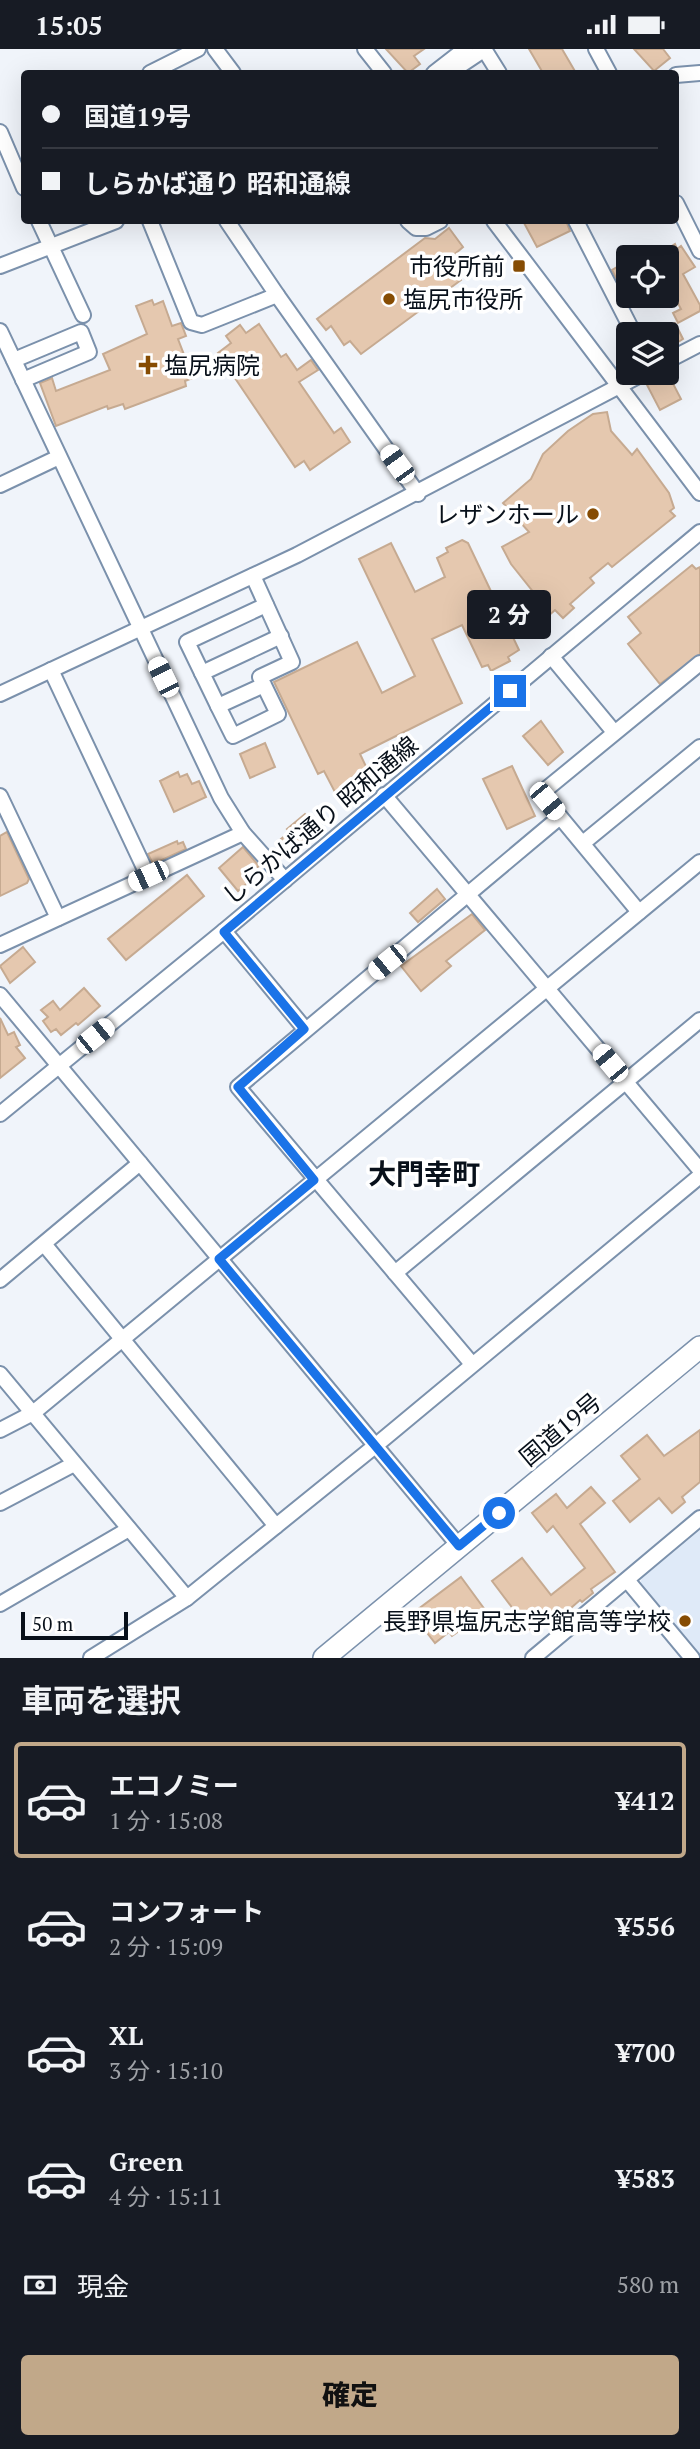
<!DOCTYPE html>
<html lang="ja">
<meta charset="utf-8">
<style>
body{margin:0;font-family:"PT Serif","Noto Sans JP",serif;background:#242831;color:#f1f3f6;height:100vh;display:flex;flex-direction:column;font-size:26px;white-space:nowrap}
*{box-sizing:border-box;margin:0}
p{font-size:23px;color:#9ea1a6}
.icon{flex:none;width:38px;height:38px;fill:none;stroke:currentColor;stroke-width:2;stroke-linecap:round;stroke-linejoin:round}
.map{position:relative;height:1609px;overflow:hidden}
.sheet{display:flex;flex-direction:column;background:#171b24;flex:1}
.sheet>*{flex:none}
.top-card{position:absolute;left:21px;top:21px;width:658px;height:154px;border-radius:7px;box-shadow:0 7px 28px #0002;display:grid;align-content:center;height:154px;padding:0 21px;background:#171b24}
.fabs{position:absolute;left:616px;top:196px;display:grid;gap:14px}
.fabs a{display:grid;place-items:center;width:63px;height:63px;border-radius:7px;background:#171b24;box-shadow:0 7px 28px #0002;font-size:35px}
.scale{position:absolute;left:21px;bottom:18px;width:107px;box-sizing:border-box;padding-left:7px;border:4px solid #08101a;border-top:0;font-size:19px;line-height:24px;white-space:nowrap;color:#08101a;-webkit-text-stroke:5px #fff;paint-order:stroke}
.end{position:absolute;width:32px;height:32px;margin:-16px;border:9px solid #1a73e8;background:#fff;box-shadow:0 0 0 4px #fff}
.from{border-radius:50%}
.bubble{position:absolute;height:49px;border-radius:7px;background:#171b24;box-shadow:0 7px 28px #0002;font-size:23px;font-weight:800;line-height:49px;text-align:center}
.car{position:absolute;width:21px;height:42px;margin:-21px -10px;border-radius:9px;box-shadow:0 0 5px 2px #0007;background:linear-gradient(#fff 24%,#345 0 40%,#fff 0 76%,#345 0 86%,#fff 0)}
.top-card b{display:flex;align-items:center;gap:24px;height:66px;font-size:26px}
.top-card b+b{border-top:2px solid #363941}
.top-card i{width:18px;height:18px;background:#f1f3f6}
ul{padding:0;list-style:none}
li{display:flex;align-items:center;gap:21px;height:116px;margin:0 14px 10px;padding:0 7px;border:4px solid transparent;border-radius:7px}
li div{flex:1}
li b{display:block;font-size:26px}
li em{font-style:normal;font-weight:800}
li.selected{border-color:#c1a889}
li>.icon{width:63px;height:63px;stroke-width:1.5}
h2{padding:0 21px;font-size:32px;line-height:84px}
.pay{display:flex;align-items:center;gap:18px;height:77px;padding:0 21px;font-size:26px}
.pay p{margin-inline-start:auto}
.action{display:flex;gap:14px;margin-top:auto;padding:14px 21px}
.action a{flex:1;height:80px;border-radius:7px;background:#c1a889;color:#111;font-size:28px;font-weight:800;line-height:80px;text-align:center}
.status{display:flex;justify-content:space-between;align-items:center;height:49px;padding:0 35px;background:#171b24;direction:ltr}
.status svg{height:19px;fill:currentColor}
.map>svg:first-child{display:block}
.built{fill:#dfeaf8}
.building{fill:#e5c8af;stroke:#c6aa91;stroke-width:2}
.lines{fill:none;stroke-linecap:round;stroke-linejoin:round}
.minor-casing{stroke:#7b91ac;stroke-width:18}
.highway-casing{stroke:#7b91ac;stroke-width:24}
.minor{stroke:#fff;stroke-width:14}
.highway{stroke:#fff;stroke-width:21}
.route{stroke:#1a73e8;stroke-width:9}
.poi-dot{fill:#864c03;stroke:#fff;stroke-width:2.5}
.labels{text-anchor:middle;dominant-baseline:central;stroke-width:7;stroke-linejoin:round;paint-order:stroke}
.poi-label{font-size:24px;fill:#08101a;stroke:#fff;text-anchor:end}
.street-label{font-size:24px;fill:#08101a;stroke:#fff}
.quarter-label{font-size:28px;font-weight:bold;fill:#08101a;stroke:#fff}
</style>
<div class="status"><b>15:05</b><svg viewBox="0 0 49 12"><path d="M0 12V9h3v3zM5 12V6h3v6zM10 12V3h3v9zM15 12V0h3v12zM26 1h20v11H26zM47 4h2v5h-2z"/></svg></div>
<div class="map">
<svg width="700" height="1609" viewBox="0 0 700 1609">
<rect width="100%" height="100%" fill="#f0f4fa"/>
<!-- built -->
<polygon class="built" points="700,1480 700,1607 640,1537 642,1528"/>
<!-- building -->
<g class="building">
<polygon points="386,0 424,0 414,7 420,15 408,24"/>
<polygon points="529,0 562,0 576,24 543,24"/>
<polygon points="634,0 663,0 670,9 654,22"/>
<polygon points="523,172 566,172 570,182 537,198"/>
<polygon points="449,179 463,198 449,210 461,231 361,305 350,292 344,296 331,277 326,281 317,270 425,189 435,190"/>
<polygon points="675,195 677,200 681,197 695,218 683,225 700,256 700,262 678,274 673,264 681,260 667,234 667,200"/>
<polygon points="628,212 628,253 612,221"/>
<polygon points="152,251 154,256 163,252 172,277 181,274 186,287 178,290 193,329 185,332 186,337 125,360 123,355 108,360 107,357 56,377 40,334 52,329 56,342 110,321 103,305 147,285 136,257"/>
<polygon points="675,274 683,290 667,300 667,278"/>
<polygon points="259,275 281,308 286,305 297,321 311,311 318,321 299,333 334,384 341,379 350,393 310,421 304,412 295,418 218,304 231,294 226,287 240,276 246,284"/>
<polygon points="668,325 681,350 660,361 647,336"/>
<polygon points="607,363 611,382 632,406 637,400 669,444 674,459 670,462 675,467 612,518 608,514 590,529 594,534 570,555 574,559 563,569 555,561 547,568 538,558 542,554 511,515 502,498 529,483 503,454 531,430 543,405 568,382 593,365"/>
<polygon points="462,491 468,494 519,601 508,608 510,612 491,622 488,616 482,618 462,576 432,590 462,654 360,705 372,730 337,747 324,722 318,725 274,633 357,593 382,644 415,627 359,510 391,494 415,543 445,528 437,509 448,503 446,499"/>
<polygon points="692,516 696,520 700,518 700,605 660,635 628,595 641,584 628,568"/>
<polygon points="541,672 563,703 548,716 523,687"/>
<polygon points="265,694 275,718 250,729 240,705"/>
<polygon points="512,717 535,767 507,780 483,730"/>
<polygon points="178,723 180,728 187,725 192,735 199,732 206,748 174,763 160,732"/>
<polygon points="305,765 319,777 290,801 281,790 290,783 287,780"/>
<polygon points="7,783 29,830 27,834 0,847 0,787"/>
<polygon points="177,792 178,795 183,793 186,800 153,815 148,805"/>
<polygon points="243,798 259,817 252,822 256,827 238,842 219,819"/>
<polygon points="187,826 204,847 126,911 108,890"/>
<polygon points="437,840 445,850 418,873 410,864"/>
<polygon points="472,865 485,881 446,912 451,917 421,942 401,917"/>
<polygon points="23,898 35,913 10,934 0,917"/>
<polygon points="84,939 100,957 78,976 76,974 61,986 56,980 51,983 43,972 48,968 41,961 53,952 60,961"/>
<polygon points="0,969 8,986 14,983 20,996 16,998 25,1009 0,1029"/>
<polygon points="700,1381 700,1433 682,1448 685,1453 672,1464 659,1449 630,1473 613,1452 640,1430 621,1407 647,1386 664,1407"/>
<polygon points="591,1438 605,1454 580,1475 615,1523 591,1540 593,1544 582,1553 580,1551 564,1565 558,1558 529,1581 492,1532 522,1509 551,1546 585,1519 553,1477 547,1483 532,1464 556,1445 567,1459"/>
<polygon points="461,1528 491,1569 477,1579 472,1573 452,1587 449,1583 435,1594 421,1576 418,1578 409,1567"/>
</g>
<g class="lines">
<!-- minor casing -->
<g class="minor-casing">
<g id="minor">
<polyline points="215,0 233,24"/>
<polyline points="365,0 384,24"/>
<polyline points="484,0 499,24"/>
<polyline points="596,0 609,24"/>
<polyline points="150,24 198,0"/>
<polyline points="434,24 465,0"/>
<polyline points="449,24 485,0"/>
<polyline points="676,26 700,24"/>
<polyline points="0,83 24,139"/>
<polyline points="676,154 700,202"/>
<polyline points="39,172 83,266"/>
<polyline points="150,172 191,273 202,276 277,246 227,172"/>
<polyline points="408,172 416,179 426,179 440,172"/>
<polyline points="494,172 700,444"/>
<polyline points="576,172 634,285"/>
<polyline points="0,217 116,172"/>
<polyline points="277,246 418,445"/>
<polyline points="0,282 221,749 243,784 285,831"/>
<polyline points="14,311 81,283 89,303 23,331"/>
<polyline points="667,312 700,295"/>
<polyline points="0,436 59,408"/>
<polyline points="253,527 292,613 260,628 278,665 233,687 218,657 264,636"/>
<polyline points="551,607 614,683"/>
<polyline points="51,621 148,827"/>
<polyline points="202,624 187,593 266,556"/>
<polyline points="0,645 297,506 644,324"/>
<polyline points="218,657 202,624 281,587"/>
<polyline points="384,746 700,1121"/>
<polyline points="0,747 58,869"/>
<polyline points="583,794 700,698"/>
<polyline points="639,863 547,752 544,742 700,614"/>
<polyline points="224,882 305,980"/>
<polyline points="0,896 243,784"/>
<polyline points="0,946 459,1497"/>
<polyline points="0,1065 224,882 700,483"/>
<polyline points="44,1195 276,1477"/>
<polyline points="395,1224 700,971"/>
<polyline points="0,1231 140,1114"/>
<polyline points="472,1315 238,1038 560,768"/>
<polyline points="0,1325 187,1549 375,1397 700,1127"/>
<polyline points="0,1381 33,1364 700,813"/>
<polyline points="0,1454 74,1415"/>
<polyline points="627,1531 692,1609"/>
<polyline points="0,1555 129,1480"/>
<polyline points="91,1609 187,1549"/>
<polyline points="533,1609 700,1469"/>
</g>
</g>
<!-- highway casing -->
<g class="highway-casing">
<polyline id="highway" points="324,1609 700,1298"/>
</g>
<!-- minor -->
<use href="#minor" class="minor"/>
<!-- highway -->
<use href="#highway" class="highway"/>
</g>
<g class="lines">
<!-- route -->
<polyline class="route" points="499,1464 459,1497 219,1210 314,1131 238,1038 304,980 224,883 510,642"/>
</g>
<!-- markers -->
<g class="poi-dot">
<rect x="512" y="210" width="14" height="14" rx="3.5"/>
<circle cx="389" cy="250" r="7"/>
<path d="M144.5 305.5h7v7h7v7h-7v7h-7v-7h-7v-7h7z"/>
<circle cx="593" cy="465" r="7"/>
<circle cx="685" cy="1572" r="7"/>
</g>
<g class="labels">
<!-- poi labels -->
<g class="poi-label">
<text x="505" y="217">市役所前</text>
<text x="403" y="250" text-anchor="start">塩尻市役所</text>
<text x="164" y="316" text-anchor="start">塩尻病院</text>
<text x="579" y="465">レザンホール</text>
<text x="671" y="1572">長野県塩尻志学館高等学校</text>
</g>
<!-- street labels -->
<g class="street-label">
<text transform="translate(320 771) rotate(-40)">しらかば通り 昭和通線</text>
<text transform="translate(560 1380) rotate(-40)">国道19号</text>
</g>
<!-- quarter labels -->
<g class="quarter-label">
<text x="424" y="1124">大門幸町</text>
</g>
</g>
</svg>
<div class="fabs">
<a><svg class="icon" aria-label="locate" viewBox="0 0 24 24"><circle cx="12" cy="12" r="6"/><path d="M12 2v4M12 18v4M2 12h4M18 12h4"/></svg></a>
<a><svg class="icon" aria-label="layers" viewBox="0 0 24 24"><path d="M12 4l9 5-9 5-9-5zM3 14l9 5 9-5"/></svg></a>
</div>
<div class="scale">50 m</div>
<i class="end from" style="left:499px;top:1464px"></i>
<i class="end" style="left:510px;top:642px"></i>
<div class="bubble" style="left:467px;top:541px;width:84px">2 分</div>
<i class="car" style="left:397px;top:415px;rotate:324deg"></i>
<i class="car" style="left:163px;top:628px;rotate:334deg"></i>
<i class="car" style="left:547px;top:752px;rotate:140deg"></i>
<i class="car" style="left:148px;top:827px;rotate:245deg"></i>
<i class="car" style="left:387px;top:913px;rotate:231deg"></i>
<i class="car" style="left:95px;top:987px;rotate:51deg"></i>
<i class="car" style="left:610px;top:1014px;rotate:320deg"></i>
<div class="top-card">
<b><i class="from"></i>国道19号</b>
<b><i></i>しらかば通り 昭和通線</b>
</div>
</div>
<section class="sheet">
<h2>車両を選択</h2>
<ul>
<li class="selected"><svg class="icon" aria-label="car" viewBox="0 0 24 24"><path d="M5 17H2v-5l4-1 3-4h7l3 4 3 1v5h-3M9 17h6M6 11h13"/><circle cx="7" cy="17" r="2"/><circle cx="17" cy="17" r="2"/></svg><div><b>エコノミー</b><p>1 分 · 15:08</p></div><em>¥412</em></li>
<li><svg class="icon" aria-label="car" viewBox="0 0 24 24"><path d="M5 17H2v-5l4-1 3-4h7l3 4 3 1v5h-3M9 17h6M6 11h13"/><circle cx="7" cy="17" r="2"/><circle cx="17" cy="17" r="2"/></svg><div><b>コンフォート</b><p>2 分 · 15:09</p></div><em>¥556</em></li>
<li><svg class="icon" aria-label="car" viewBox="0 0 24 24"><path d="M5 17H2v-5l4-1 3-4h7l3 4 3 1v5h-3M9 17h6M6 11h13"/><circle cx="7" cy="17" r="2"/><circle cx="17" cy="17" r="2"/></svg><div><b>XL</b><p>3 分 · 15:10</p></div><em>¥700</em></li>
<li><svg class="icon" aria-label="car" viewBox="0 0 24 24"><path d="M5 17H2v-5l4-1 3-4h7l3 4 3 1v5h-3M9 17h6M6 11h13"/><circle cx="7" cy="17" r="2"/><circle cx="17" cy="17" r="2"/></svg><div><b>Green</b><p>4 分 · 15:11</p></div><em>¥583</em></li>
</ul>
<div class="pay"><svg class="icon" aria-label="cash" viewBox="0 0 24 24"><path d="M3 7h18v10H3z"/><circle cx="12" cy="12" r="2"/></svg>現金<p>580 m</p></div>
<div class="action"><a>確定</a></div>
</section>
